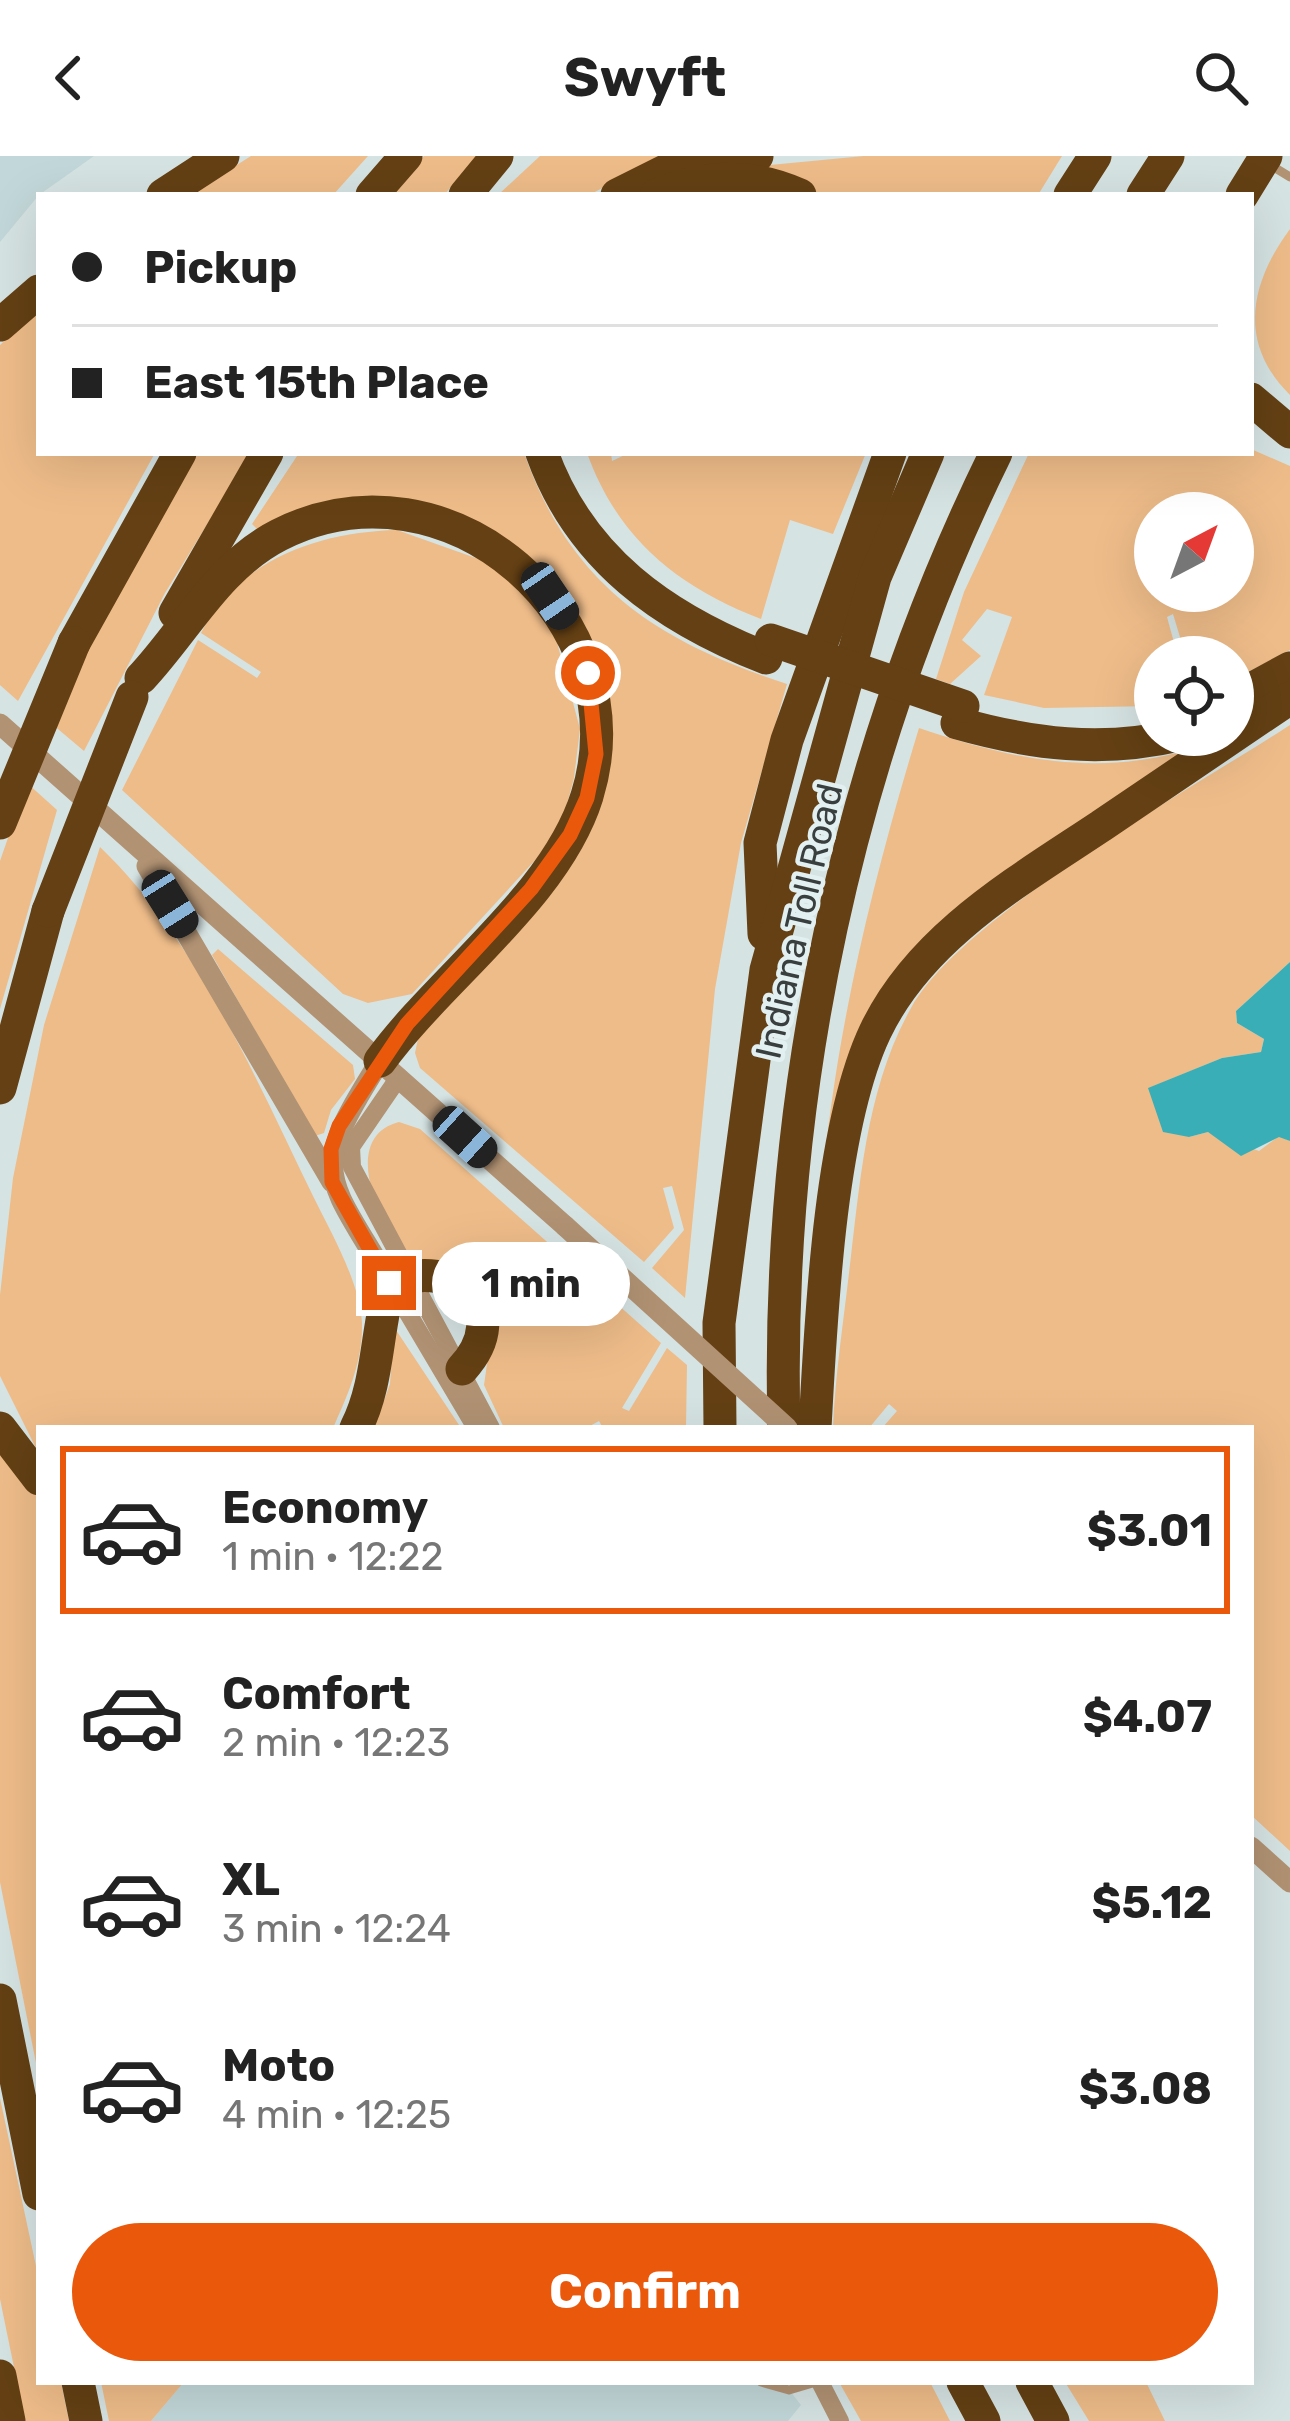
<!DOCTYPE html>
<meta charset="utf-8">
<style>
body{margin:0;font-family:Rubik,sans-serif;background:#f6f6f6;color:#222;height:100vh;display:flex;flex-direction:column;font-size:45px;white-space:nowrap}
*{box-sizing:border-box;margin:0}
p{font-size:39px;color:#767676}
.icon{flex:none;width:66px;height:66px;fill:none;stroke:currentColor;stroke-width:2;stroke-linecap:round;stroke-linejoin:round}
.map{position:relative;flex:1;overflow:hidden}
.details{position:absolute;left:36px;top:1269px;width:1218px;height:960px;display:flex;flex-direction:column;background:#fff;border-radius:0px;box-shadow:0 12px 48px #0002}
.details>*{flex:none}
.banner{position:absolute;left:36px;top:36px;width:1218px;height:264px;border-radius:0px;box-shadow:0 12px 48px #0002;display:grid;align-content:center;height:264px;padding:0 36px;background:#fff}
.needle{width:78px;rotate:41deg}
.buttons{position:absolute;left:1134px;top:336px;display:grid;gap:24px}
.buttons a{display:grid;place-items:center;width:120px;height:120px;border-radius:50%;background:#fff;box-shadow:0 12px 48px #0002;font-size:60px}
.end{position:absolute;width:54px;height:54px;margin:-27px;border:15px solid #ea580c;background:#fff;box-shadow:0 0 0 6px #fff}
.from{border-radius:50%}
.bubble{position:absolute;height:84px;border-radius:42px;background:#fff;box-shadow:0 12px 48px #0002;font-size:39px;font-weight:700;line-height:84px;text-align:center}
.car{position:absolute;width:36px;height:72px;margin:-36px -18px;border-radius:15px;box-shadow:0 0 9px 3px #0007;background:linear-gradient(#222 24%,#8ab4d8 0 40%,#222 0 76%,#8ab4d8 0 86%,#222 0)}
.banner b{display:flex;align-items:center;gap:42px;height:114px;font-size:45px}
.banner b+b{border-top:3px solid #e0e0e0}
.banner i{width:30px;height:30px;background:#222}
ul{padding:21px 0 0;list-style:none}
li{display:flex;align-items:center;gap:36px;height:168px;margin:0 24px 18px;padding:0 12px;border:6px solid transparent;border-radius:0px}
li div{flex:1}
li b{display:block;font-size:45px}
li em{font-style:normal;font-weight:700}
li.on{border-color:#ea580c}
li>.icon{width:108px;height:108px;stroke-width:1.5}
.primary-button{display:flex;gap:24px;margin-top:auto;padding:24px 36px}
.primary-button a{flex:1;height:138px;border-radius:72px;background:#ea580c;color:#fff;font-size:48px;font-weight:700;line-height:138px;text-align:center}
header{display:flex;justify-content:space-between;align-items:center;height:156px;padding:0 36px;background:#fff;font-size:54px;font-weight:700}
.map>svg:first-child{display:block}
.built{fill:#c2d7d9}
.green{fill:#eebc89;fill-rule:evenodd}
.water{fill:#39aeb6}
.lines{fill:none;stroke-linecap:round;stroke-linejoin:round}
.service{stroke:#b19273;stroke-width:9}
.minor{stroke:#b19273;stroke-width:18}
.tertiary{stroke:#b19273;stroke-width:21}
.motorway{stroke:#644014;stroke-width:33}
.tertiary-bridge{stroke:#b19273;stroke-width:21}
.motorway-bridge{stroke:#644014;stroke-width:33}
.route{stroke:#ea580c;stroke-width:15}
.labels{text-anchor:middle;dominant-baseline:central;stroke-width:9;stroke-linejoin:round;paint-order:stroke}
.street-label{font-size:36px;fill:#393e3e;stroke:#e3f0f1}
</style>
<header><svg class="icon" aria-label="back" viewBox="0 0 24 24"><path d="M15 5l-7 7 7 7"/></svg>Swyft<svg class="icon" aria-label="search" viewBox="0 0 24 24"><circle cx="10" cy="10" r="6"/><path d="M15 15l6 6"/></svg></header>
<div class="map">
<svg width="1290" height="2265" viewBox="0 0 1290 2265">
<rect width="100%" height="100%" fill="#d6e3e3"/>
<!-- built -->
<g class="built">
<polygon points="0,0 94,0 39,39 0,86"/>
<polygon points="184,2226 783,2226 801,2249 788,2265 151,2265"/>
</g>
<!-- green -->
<g class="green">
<polygon points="251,0 368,0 333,39 189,39"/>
<polygon points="424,0 477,0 444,39 388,39"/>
<polygon points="540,0 664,0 589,39 498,39"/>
<polygon points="864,0 1062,0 1038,39 818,39 750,11"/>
<path d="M 1290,73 L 1290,239 C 1237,187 1250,127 1290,73 Z"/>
<polygon points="39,153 39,297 155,297 18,545 0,529 0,189"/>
<path d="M 1251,293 L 1290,310 L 1290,494 L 1233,524 L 1233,501 L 1186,501 L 1173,458 L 1167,461 L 1178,501 L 1155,501 L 1155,550 L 1044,552 L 984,539 L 1012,461 L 987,453 L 962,484 L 981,500 L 950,528 L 936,523 L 964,436 L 1029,297 ZM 1155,357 L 1233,357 L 1233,435 L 1155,435 Z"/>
<polygon points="198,297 251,297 165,437 84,595 52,568 105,460"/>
<path d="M 299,297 L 524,297 C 571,431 659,486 787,528 L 741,687 L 715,833 L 685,1142 L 652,1112 L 684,1074 L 672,1030 L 663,1032 L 674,1072 L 644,1106 L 420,912 L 415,897 L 419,878 L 555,730 L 602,518 L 587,473 L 557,427 L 519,394 L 472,364 L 258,374 L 252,368 Z"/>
<path d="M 587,297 L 611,297 L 612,305 L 629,297 L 866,297 L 833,378 L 790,364 L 761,463 C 678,431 618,383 587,297 Z"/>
<path d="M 397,374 L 487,406 L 523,433 L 554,475 L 580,573 L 574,622 L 563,663 L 538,701 L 412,838 L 368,847 L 343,838 L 122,634 L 198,484 L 257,522 L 261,516 L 201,477 C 239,403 319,376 397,374 Z"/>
<path d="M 1290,569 L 1290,806 L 1236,855 L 1237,867 L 1264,883 L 1261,896 L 1222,902 L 1149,932 L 1189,981 L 1208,976 L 1259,995 L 1279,980 L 1290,985 L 1290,1695 L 1251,1659 L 1251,1272 L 882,1272 L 897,1255 L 889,1248 L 869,1272 L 833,1272 C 835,1220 843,1169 849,1117 C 860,1027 866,932 911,852 C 961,761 1196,630 1290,569 Z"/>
<path d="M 919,572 C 1011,603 1093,621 1188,594 L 942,770 L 822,1030 C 836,873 873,723 919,572 Z"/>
<polygon points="27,627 57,654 0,853 0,705"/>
<path d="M 100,691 C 197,784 255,921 313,1040 C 331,1077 360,1126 362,1167 C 363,1205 348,1239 333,1272 L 39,1272 L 39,1298 L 0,1220 L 0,1139 L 13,1022 L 44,869 Z"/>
<polygon points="218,793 353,909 355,923 331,954 324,977 315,980 212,799"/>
<path d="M 399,966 L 420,973 L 661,1187 L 622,1252 L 629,1255 L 667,1192 L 687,1209 L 686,1272 L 603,1272 L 599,1265 L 586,1272 L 504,1272 L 484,1229 L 494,1159 C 468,1142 437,1127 414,1107 C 383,1079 336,982 399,966 Z"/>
<polygon points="394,1171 461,1272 374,1272 390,1228"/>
<polygon points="0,1299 39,1341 39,1922 0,1726"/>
<polygon points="0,1942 39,2124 39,2226 61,2226 69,2265 25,2265 0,2143"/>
<polygon points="101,2226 184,2226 151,2265 109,2265"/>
<polygon points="839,2226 930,2226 950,2265 861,2265"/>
<polygon points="1065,2226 1146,2226 1165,2265 1089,2265"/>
</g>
<!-- water -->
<polygon class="water" points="1290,806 1290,985 1279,981 1241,1000 1208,976 1189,981 1163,976 1148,932 1222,902 1261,896 1264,883 1237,867 1236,855"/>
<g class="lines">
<!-- service -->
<g class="service">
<polyline points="1267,7 1290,21"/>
<polyline points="761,2226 789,2234 816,2226"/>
</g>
<!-- minor -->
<g class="minor">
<polyline points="399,921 351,991 352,1011 491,1272"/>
<polyline points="390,1127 476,1272"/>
<polyline points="820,2226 840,2265"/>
</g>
<!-- tertiary -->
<g class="tertiary">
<polyline points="0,568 565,1070"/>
<polyline points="147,710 332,1026"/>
<path d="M 380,905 C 307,1021 325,1015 390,1127"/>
<polyline points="1251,1691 1290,1726"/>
</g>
<!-- motorway -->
<g class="motorway">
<polyline points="163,39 223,0"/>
<polyline points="372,39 406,0"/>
<polyline points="465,39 497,0"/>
<polyline points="617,39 669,13 757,0"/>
<path d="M 656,39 C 704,19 752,17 800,39"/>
<polyline points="1070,39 1095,0"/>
<polyline points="1143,39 1168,0"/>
<polyline points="1242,39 1266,0"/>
<polyline points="0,169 39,135"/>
<polyline points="1251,243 1290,276"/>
<path d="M 542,297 C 580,403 664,462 766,502"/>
<polyline points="175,457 267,297"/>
<polyline points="74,487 180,297"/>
<path d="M 141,522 C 186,474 218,410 279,379 C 447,293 642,463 587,640 C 556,740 441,821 380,905"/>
<polyline points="1233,543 1290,512"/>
<path d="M 957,567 C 1031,588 1102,597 1179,579"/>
<polyline points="764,778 760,687 787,584 890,297"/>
<polyline points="0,932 48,755"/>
<polyline points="0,1272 39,1323"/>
<path d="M 356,1272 C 379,1227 376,1175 390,1127 C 455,1099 516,1154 462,1213"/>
<polyline points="720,1272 719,1167 766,814 875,421 928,297"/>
<path d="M 784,1272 C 775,937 848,598 996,297"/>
<path d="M 815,1272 C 821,1163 829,974 875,876 C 920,781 1017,726 1101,670 C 1164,627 1227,584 1290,542"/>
<polyline points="0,1844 39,2038"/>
<polyline points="0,2220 9,2265"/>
<polyline points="78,2226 86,2265"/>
<polyline points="963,2226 984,2265"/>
<polyline points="1032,2226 1053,2265"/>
</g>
<!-- tertiary-bridge -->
<polyline class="tertiary-bridge" points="565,1070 787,1272"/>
<!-- motorway-bridge -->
<g class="motorway-bridge">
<polyline points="771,484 963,550"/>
<polyline points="0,667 74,487"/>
<polyline points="48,755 132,541"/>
</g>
</g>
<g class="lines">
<!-- route -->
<polyline class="route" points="389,1127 332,1026 331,993 339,970 407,868 531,733 570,679 587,642 596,598 588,517"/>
</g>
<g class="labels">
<!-- street labels -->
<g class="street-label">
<text transform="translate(799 765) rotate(-77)">Indiana Toll Road</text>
</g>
</g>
</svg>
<div class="buttons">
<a><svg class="needle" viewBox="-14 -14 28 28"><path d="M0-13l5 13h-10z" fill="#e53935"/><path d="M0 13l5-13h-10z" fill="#767676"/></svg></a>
<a><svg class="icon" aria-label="locate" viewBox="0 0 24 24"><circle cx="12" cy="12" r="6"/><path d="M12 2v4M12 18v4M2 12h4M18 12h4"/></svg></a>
</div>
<i class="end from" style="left:588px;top:517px"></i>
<i class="end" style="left:389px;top:1127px"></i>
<div class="bubble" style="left:432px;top:1086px;width:198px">1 min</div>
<i class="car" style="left:550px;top:440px;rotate:146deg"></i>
<i class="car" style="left:170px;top:748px;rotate:148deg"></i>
<i class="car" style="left:465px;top:981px;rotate:132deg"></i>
<div class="banner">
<b><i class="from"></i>Pickup</b>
<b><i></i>East 15th Place</b>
</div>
<section class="details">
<ul>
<li class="on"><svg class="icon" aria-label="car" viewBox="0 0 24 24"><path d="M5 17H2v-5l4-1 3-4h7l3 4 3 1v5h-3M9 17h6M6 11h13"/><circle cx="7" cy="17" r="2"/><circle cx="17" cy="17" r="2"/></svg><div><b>Economy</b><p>1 min · 12:22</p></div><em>$3.01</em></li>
<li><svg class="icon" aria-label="car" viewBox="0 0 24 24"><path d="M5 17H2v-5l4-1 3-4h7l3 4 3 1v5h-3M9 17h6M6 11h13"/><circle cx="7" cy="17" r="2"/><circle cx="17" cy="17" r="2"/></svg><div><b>Comfort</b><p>2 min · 12:23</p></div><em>$4.07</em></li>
<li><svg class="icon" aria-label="car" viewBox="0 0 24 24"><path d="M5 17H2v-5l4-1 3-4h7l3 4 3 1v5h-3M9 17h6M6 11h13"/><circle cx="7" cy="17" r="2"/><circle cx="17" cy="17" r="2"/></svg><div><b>XL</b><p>3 min · 12:24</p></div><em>$5.12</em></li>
<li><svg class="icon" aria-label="car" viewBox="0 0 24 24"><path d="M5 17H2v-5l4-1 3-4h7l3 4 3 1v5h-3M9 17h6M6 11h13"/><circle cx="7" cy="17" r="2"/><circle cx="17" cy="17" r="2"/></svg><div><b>Moto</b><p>4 min · 12:25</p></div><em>$3.08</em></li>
</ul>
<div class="primary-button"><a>Confirm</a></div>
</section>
</div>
